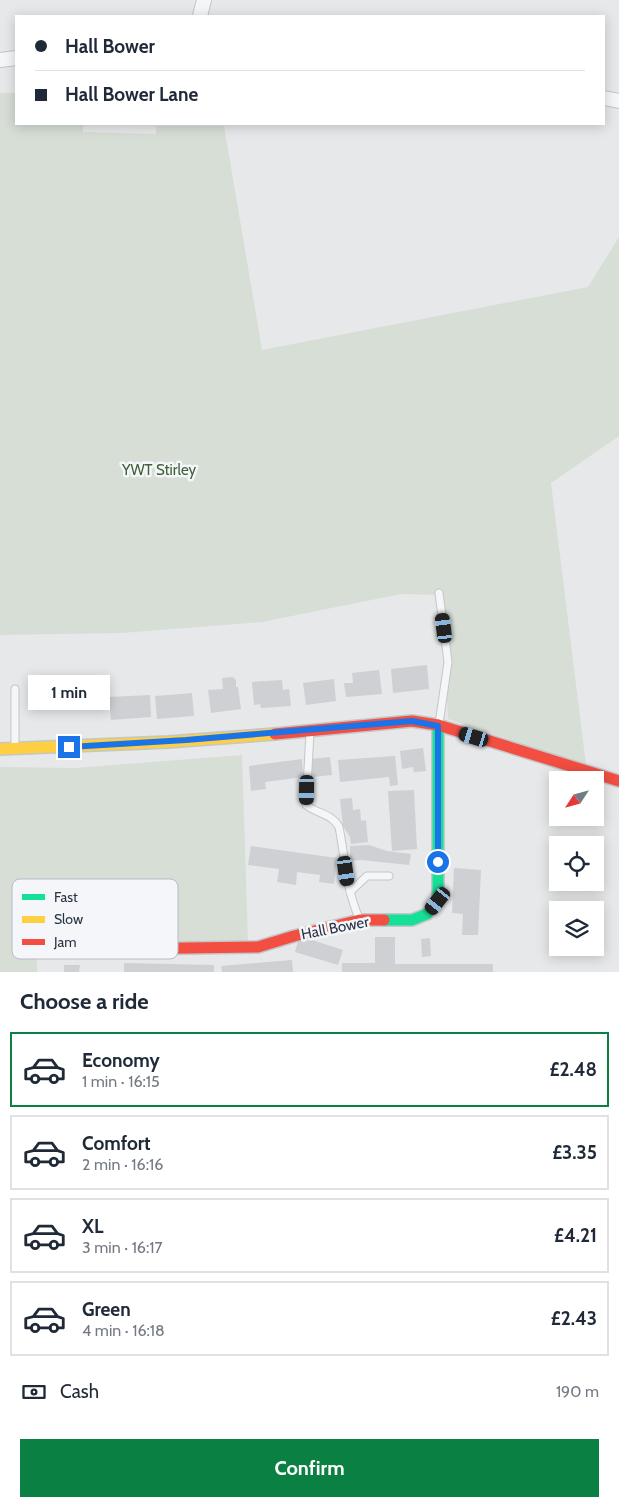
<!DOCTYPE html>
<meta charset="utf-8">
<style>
body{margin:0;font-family:Cabin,sans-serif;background:#f2f2f3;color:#1f2937;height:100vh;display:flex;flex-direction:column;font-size:19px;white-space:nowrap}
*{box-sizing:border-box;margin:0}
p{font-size:16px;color:#747a83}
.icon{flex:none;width:28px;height:28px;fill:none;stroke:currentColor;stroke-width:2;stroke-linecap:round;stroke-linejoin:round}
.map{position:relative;height:972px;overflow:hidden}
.drawer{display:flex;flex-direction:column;background:#fff;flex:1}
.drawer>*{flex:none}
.banner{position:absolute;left:15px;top:15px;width:590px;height:110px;border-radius:0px;box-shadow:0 2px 12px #0003;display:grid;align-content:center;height:110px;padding:0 20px;background:#fff}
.needle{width:32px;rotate:234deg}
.controls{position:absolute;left:549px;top:771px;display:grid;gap:10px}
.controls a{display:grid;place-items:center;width:55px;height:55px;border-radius:0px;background:#fff;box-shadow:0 2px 12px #0003;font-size:25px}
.end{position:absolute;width:22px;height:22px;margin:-11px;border:6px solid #1a73e8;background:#fff;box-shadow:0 0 0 2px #fff}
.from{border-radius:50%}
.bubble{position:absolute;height:35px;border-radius:0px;background:#fff;box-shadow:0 2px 12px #0003;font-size:16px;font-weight:700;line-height:35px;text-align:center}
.car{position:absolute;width:15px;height:30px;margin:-15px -8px;border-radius:6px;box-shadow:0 0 4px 1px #0007;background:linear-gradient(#222 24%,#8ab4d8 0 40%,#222 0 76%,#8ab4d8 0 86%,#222 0)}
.banner b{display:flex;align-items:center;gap:18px;height:48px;font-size:19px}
.banner b+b{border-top:1px solid #e0e1e3}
.banner i{width:12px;height:12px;background:#1f2937}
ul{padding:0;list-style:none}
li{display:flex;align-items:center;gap:15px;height:75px;margin:0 10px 8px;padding:0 10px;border:2px solid #e0e1e3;border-radius:0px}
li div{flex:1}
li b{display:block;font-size:19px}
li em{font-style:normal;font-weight:700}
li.current{border-color:#0b8043}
li>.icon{width:45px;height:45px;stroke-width:1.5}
h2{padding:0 20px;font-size:22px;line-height:60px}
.pay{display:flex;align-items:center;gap:12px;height:55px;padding:0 20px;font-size:19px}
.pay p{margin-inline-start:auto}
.cta{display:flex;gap:10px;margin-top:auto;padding:10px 20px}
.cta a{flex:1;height:58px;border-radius:0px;background:#0b8043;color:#fff;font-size:20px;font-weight:700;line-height:58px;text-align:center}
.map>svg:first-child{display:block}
.green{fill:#d6ded6}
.building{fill:#ced0d3}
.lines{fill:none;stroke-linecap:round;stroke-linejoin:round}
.lane-casing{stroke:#c4c6c8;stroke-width:9}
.street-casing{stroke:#c4c6c8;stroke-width:16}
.fast-casing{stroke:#c4c6c8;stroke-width:14}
.slow-casing{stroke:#c4c6c8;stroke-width:14}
.jam-casing{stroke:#c4c6c8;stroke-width:14}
.lane{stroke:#f5f6f7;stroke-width:7}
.street{stroke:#f5f6f7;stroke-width:14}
.fast{stroke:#16e098;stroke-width:11}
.slow{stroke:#ffcf43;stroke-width:11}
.jam{stroke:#f24e42;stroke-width:11}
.route{stroke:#1a73e8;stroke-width:6}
.labels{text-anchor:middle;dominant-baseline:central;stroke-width:5;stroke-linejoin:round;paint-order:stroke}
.park-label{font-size:15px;fill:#3f6138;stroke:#f4f6f9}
.street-label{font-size:15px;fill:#2b3445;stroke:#f4f6f9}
.key{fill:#f4f6f9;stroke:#b8bcc3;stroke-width:1}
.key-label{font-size:14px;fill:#2b3445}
</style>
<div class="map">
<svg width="619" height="972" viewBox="0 0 619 972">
<rect width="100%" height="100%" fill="#e6e8ea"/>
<!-- green -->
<g class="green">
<polygon points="0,93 16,93 16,124 83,124 83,132 156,134 156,126 224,126 262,350 588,287 619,237 619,436 551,483 586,765 448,719 447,699 450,658 443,595 401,594 262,622 121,633 0,635"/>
<polygon points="242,755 248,942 36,945 37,972 0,972 0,767 75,768"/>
</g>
<!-- building -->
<g class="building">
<polygon points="427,665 429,689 393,693 391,669"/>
<polygon points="379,670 382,694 346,697 344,683 353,683 352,673"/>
<polygon points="233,677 236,680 236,687 238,687 241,709 211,713 208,690 223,689 222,678"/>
<polygon points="334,679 336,701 306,705 303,683"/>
<polygon points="282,680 283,690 289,689 291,706 261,708 260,704 254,705 252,682"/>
<polygon points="192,693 194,716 157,719 155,696"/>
<polygon points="150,695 151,717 111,720 109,697"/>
<polygon points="423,748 426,771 414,772 413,767 402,769 400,751"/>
<polygon points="395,756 398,785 390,786 389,777 340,782 338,760"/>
<polygon points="330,757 332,775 313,777 311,759"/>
<polygon points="302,759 303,777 265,782 266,789 251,791 249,766"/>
<polygon points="414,790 417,849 392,851 388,791"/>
<polygon points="352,798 353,810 360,809 361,821 366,820 368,842 351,844 350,837 343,826 340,799"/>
<polygon points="369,845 387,851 411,854 409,865 361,860 350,861 350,846"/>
<polygon points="251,846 337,858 334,884 319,882 320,875 297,872 296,885 277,882 279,869 248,865"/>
<polygon points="454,868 481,870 478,935 462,935 463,914 452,913"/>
<polygon points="303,937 343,950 338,965 295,952 298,941"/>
<polygon points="375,937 395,937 395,964 493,964 493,972 342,972 342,963 375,963"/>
<polygon points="430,938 431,956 422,957 421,939"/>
<polygon points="292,960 293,972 222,972 221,966"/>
<polygon points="124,963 214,965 214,972 124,972"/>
<polygon points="64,965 80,965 79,972 64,972"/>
</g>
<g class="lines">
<!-- lane casing -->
<g class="lane-casing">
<g id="lane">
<polyline points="15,689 15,746"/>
<polyline points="439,724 448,662 439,593"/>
<path d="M 310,733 L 306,805 C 318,814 332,814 339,827 C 345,857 346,889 359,918"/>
<polyline points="350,892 367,876 389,876"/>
</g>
</g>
<!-- street casing -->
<g class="street-casing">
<g id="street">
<polyline points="200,16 204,0"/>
<polyline points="0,60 16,58"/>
<polyline points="604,98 619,101"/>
</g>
</g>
<!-- fast casing -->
<g class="fast-casing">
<polyline id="fast" points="384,920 412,920 427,914 438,901 438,725"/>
</g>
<!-- slow casing -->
<g class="slow-casing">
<polyline id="slow" points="0,749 168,742 275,734"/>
</g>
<!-- jam casing -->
<g class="jam-casing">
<g id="jam">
<polyline points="275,734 412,721 438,725 619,781"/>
<polyline points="50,950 258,947 294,936 360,920 384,920"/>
</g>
</g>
<!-- lane -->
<use href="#lane" class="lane"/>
<!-- street -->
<use href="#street" class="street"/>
<!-- fast -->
<use href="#fast" class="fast"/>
<!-- slow -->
<use href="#slow" class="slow"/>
<!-- jam -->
<use href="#jam" class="jam"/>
</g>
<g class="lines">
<!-- route -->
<polyline class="route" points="69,747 186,740 412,721 438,726 438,862"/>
</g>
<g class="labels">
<!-- park labels -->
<g class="park-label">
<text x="159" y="470">YWT Stirley</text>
</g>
<!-- street labels -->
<g class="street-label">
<text transform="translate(335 928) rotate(-11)">Hall Bower</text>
</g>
</g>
<!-- legend -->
<rect x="12" y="879" width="166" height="80" rx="8" class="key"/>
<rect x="22" y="894" width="23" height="6" fill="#16e098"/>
<rect x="22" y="916" width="23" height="7" fill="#ffcf43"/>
<rect x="22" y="939" width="23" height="6" fill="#f24e42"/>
<g class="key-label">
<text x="54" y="902">Fast</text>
<text x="54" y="924">Slow</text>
<text x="54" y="947">Jam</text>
</g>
</svg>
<div class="controls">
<a><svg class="needle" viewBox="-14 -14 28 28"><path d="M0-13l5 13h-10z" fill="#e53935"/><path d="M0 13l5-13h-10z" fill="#747a83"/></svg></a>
<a><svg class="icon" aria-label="locate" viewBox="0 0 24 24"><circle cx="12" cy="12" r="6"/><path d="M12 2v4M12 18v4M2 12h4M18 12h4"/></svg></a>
<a><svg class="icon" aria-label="layers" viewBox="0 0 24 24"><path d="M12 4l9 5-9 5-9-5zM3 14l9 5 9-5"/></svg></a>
</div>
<i class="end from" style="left:438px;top:862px"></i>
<i class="end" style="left:69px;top:747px"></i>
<div class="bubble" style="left:28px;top:675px;width:82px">1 min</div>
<i class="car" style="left:444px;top:628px;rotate:353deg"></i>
<i class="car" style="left:474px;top:737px;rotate:287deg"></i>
<i class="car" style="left:307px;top:790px;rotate:181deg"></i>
<i class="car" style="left:346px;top:871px;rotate:172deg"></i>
<i class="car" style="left:438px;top:901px;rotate:218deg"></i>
<div class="banner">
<b><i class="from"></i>Hall Bower</b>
<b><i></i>Hall Bower Lane</b>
</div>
</div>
<section class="drawer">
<h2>Choose a ride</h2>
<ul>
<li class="current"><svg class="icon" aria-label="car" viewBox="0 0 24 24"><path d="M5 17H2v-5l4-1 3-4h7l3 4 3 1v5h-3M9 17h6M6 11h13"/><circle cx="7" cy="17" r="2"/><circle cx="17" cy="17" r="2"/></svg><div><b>Economy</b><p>1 min · 16:15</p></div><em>£2.48</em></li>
<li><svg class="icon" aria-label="car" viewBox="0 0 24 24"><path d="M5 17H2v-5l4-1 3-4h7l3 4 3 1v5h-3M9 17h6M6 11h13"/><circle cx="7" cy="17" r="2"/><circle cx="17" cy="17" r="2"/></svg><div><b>Comfort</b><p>2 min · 16:16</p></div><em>£3.35</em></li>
<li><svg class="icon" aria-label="car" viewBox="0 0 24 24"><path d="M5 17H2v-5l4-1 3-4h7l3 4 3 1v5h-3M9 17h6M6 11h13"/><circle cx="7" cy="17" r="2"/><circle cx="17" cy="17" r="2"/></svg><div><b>XL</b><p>3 min · 16:17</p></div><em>£4.21</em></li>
<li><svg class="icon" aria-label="car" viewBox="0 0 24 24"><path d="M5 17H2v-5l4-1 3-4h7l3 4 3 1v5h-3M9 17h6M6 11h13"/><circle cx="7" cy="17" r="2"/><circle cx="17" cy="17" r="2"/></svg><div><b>Green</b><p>4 min · 16:18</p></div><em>£2.43</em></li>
</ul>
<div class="pay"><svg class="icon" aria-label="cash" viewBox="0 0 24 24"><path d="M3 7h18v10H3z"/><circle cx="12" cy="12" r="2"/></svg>Cash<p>190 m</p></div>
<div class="cta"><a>Confirm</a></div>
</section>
